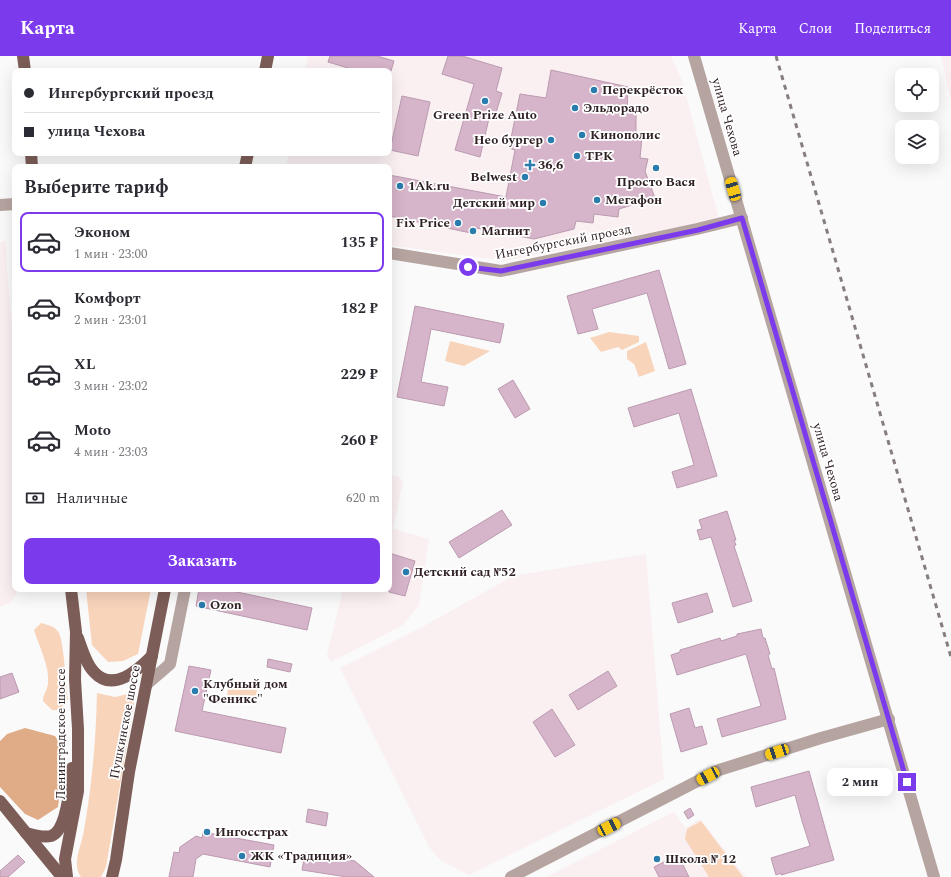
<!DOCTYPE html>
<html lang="ru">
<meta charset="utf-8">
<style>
body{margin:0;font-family:Spectral,serif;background:#f7f7f7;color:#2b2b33;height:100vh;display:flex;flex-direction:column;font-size:15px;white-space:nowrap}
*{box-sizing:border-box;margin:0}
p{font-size:13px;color:#7c7c81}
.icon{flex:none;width:22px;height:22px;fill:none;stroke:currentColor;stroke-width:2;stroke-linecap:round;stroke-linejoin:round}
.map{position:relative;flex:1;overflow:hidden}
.details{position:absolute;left:12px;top:108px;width:380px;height:428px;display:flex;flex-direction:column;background:#fff;border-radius:8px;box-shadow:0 4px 16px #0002}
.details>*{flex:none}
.guide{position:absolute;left:12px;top:12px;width:380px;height:88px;border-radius:8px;box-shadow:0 4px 16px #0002;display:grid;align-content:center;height:88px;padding:0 12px;background:#fff}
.buttons{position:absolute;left:895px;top:12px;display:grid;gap:8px}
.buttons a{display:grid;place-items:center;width:44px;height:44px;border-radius:8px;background:#fff;box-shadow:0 4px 16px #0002;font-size:20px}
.end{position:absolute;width:18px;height:18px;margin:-9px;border:5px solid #7c3aed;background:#fff;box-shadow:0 0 0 2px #fff}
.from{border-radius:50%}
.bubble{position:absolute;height:28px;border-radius:8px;background:#fff;box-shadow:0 4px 16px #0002;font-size:13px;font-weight:700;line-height:28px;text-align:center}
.car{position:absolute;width:12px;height:24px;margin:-12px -6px;border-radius:5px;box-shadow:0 0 3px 1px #0007;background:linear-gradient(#f5c518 24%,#345 0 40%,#f5c518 0 76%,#345 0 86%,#f5c518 0)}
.guide b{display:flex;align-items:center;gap:14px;height:38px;font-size:15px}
.guide b+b{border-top:1px solid #e1e1e2}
.guide i{width:10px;height:10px;background:#2b2b33}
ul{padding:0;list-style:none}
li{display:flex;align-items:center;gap:12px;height:60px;margin:0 8px 6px;padding:0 4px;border:2px solid transparent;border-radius:8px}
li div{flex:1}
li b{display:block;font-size:15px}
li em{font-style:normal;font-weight:700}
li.active{border-color:#7c3aed}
li>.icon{width:36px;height:36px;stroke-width:1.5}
h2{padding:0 12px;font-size:18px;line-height:48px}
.pay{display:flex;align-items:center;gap:10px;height:44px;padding:0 12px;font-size:15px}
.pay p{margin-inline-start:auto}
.primary-button{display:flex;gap:8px;margin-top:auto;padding:8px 12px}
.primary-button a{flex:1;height:46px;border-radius:8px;background:#7c3aed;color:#fff;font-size:16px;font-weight:700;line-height:46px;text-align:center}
header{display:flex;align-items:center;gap:24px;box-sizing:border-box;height:56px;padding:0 20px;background:#7c3aed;color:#fff}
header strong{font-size:19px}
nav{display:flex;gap:22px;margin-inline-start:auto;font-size:14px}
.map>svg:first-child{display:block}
.built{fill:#faeff1}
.green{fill:#f8d4bb}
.forest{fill:#e0ac87}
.building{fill:#d6b4c9;stroke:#bb9aaf}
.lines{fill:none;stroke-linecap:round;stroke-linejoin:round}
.minor{stroke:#b6a4a0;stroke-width:12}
.major{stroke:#7c5d57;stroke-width:12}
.rail{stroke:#867d7f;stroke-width:3;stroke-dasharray:5 5;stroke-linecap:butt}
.route{stroke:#7c3aed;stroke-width:5}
.poi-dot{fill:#2a7cad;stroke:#fff;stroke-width:1.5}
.labels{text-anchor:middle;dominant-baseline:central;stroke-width:3.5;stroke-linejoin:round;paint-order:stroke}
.poi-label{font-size:13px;font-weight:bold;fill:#2e1f22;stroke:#fff;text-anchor:start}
.street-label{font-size:13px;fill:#2e1f22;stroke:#fff}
</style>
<header>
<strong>Карта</strong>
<nav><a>Карта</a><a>Слои</a><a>Поделиться</a></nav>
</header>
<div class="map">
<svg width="951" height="821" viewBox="0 0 951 821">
<rect width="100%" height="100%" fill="#fafafa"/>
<!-- built -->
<g class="built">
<polygon points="308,0 671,0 682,24 719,163 504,205 389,189 389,111 286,111 289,97 389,97 389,15 305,15"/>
<polygon points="941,0 951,0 951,45"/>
<polygon points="6,185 7,215 15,299 15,533 20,533 10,547 0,551 0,186"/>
<polygon points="389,419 399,421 403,425 393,473 429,483 419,549 403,569 331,606 327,599 343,533 389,533"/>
<polygon points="646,498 664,723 469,819 440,804 429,791 340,612 424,570 513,520"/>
<polygon points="674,756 685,772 700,763 746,821 546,821"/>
</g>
<!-- green -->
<g class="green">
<polygon points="609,276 639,280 639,286 622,294 618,291 601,296 590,282"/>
<polygon points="450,285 490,295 464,310 445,305"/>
<polygon points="646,286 655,315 639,321 634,308 627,303 627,295"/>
<polygon points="86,533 151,533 138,598 123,605 108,606 92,589"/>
<path d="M 41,567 C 48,569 55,570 59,577 C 64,588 66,629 68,643 L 60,654 L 52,654 L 43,645 C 43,638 47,635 48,628 C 50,610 39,591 34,574 Z"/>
<polygon points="230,623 258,629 255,645 227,639"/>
<path d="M 136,636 L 106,811 L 101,821 L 81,821 C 71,808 82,789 84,774 C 92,729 96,683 97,637 L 115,641 Z"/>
<polygon points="701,765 743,821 709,821 685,783 687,773"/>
</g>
<!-- forest -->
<path class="forest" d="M 25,672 L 55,680 C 66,696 62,702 60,719 C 59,730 60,740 58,751 L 38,764 L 25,758 L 0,731 L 0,685 L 7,678 Z"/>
<!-- building -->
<g class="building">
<polygon points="330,0 377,0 394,5 391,15 367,15 356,12 355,14 328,6"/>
<polygon points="448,0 462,0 502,12 496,35 502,37 495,60 490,58 480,101 455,94 474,28 442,18"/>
<polygon points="551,14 628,31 627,56 636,56 636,80 642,81 640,102 648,103 645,115 655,142 619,153 618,161 594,158 593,167 576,165 574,173 534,183 477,172 476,178 389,160 389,119 506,141 515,94 509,92 520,38 546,42"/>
<polygon points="402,40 430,46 418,100 390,94"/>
<polygon points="659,214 686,308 669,313 647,237 592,253 598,273 578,278 567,240"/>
<polygon points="415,250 504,268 500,287 431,273 421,326 448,331 444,350 397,341"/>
<polygon points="513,324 530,353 515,362 498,333"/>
<polygon points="691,333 717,420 677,432 672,416 694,409 679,357 634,371 628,352"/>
<polygon points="502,454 512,469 459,502 449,486"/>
<polygon points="727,455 736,484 734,484 736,489 734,490 752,545 733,551 711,481 700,484 697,474 702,473 699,464"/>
<polygon points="389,497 415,505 405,540 389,536"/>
<polygon points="199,533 223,533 312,552 307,574 196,550"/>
<polygon points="707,537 713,556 678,567 672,547"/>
<polygon points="761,573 763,582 765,582 770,598 768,599 772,613 774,612 786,663 722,681 717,663 761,650 746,598 677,619 671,599 680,596 680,594 720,582 721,585 737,580 737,578"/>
<polygon points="268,603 292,608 290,616 267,611"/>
<polygon points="189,610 211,614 202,655 286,672 281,697 175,675"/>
<polygon points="608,615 617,630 578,654 569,639"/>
<polygon points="12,617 19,636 0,643 0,621"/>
<polygon points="689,652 695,672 702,670 707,688 681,696 670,658"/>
<polygon points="552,653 575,689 555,701 533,666"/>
<polygon points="809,715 834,804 781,819 781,817 776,819 771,802 810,790 802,765 795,739 756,751 751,731"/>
<polygon points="690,752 694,759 688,763 684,756"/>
<polygon points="308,753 328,757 326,770 306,766"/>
<polygon points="203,776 274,789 270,811 203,798 196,803 193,821 169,821 174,796 179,797 180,791 196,780 202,782"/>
<polygon points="305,797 355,805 374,821 347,821 302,814"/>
<polygon points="18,799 25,806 8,821 0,821 0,815"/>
<polygon points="678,799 689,821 659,821 654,811"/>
</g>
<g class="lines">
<!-- minor -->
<g class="minor">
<polyline points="694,0 934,821"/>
<polyline points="0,149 15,148"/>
<polyline points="389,197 501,215 697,173 742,162"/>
<polyline points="147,628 170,608 185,533"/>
<polyline points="511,821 719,714 821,682 889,663"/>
</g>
<!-- major -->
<g class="major">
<polyline points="23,0 25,15"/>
<polyline points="265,15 268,0"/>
<polyline points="31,97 32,111"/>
<polyline points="245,111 248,97"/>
<path d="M 78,582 C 82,593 86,608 94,616 C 113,637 138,614 152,600"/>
<polyline points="0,745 62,821"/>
<path d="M 26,777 C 34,779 42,782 51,780 C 68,774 70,728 72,712"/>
<polyline points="67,821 65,803 78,735 78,673 75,623 76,576 71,533"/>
<polyline points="112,821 116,804 129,716 165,533"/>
</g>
<!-- rail -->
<polyline class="rail" points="776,0 951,601"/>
</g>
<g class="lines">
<!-- route -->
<polyline class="route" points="468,211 501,215 698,174 742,162 907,726"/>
</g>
<!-- markers -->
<g class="poi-dot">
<circle cx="594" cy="34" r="4"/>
<circle cx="485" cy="45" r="4"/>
<circle cx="575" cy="52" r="4"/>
<circle cx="582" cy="79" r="4"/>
<circle cx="551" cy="84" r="4"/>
<circle cx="577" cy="100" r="4"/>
<path d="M528 103h4v4h4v4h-4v4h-4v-4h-4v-4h4z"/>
<circle cx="656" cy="112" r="4"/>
<circle cx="525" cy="121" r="4"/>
<circle cx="400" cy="130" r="4"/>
<circle cx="597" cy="144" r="4"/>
<circle cx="543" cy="147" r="4"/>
<circle cx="458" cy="167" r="4"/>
<circle cx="473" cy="175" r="4"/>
<circle cx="406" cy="516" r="4"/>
<circle cx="202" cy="549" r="4"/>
<circle cx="195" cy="635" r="4"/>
<circle cx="207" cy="776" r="4"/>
<circle cx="242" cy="800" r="4"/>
<circle cx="657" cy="803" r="4"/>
</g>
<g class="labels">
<!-- poi labels -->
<g class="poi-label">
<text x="602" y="34">Перекрёсток</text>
<text x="583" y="52">Эльдорадо</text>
<text x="485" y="59" text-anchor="middle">Green Prize Auto</text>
<text x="590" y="79">Кинополис</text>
<text x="543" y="84" text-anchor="end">Нео бургер</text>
<text x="585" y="100">ТРК</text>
<text x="538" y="109">36,6</text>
<text x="517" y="121" text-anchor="end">Belwest</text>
<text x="656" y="126" text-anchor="middle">Просто Вася</text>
<text x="408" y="130">1Ak.ru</text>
<text x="605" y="144">Мегафон</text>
<text x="535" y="147" text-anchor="end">Детский мир</text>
<text x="450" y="167" text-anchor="end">Fix Price</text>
<text x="481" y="175">Магнит</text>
<text x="414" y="516">Детский сад №52</text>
<text x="210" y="549">Ozon</text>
<text x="203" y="628">Клубный дом<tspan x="203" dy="15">"Феникс"</tspan></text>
<text x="215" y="776">Ингосстрах</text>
<text x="250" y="800">ЖК «Традиция»</text>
<text x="665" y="803">Школа № 12</text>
</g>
<!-- street labels -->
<g class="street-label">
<text transform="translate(727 61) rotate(74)">улица Чехова</text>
<text transform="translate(563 186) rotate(-11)">Ингербургский проезд</text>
<text transform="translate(828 406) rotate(74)">улица Чехова</text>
<text transform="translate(125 666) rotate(-79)">Пушкинское шоссе</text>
<text transform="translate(61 678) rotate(-90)">Ленинградское шоссе</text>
</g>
</g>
</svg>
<div class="buttons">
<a><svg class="icon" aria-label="locate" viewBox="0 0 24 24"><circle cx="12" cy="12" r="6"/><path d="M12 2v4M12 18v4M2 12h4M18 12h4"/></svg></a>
<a><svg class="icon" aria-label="layers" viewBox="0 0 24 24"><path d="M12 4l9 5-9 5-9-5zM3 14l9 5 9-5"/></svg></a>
</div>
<i class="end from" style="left:468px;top:211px"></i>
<i class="end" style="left:907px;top:726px"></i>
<div class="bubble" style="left:827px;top:712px;width:66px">2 мин</div>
<i class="car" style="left:733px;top:133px;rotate:344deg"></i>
<i class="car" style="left:777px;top:696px;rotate:252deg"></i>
<i class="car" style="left:708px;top:720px;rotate:242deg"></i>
<i class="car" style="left:609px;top:771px;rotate:63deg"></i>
<div class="guide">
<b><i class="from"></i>Ингербургский проезд</b>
<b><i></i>улица Чехова</b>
</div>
<section class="details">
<h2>Выберите тариф</h2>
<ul>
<li class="active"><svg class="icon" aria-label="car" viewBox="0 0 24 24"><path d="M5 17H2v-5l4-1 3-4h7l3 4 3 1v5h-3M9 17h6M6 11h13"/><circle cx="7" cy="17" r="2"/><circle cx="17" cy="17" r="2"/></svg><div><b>Эконом</b><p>1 мин · 23:00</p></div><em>135 ₽</em></li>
<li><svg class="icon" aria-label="car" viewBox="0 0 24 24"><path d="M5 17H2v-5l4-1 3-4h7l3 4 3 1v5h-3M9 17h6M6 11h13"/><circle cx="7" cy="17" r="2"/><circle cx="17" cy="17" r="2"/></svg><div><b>Комфорт</b><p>2 мин · 23:01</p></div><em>182 ₽</em></li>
<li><svg class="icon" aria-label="car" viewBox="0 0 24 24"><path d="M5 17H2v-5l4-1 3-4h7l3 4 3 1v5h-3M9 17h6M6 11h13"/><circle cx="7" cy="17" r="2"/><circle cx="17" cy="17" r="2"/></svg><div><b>XL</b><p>3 мин · 23:02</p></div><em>229 ₽</em></li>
<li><svg class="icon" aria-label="car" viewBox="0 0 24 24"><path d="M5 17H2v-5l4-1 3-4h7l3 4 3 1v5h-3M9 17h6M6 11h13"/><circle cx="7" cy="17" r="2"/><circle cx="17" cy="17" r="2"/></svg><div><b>Moto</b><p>4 мин · 23:03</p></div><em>260 ₽</em></li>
</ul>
<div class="pay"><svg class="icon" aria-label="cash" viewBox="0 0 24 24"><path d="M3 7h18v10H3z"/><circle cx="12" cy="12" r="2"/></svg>Наличные<p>620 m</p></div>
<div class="primary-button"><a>Заказать</a></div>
</section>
</div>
